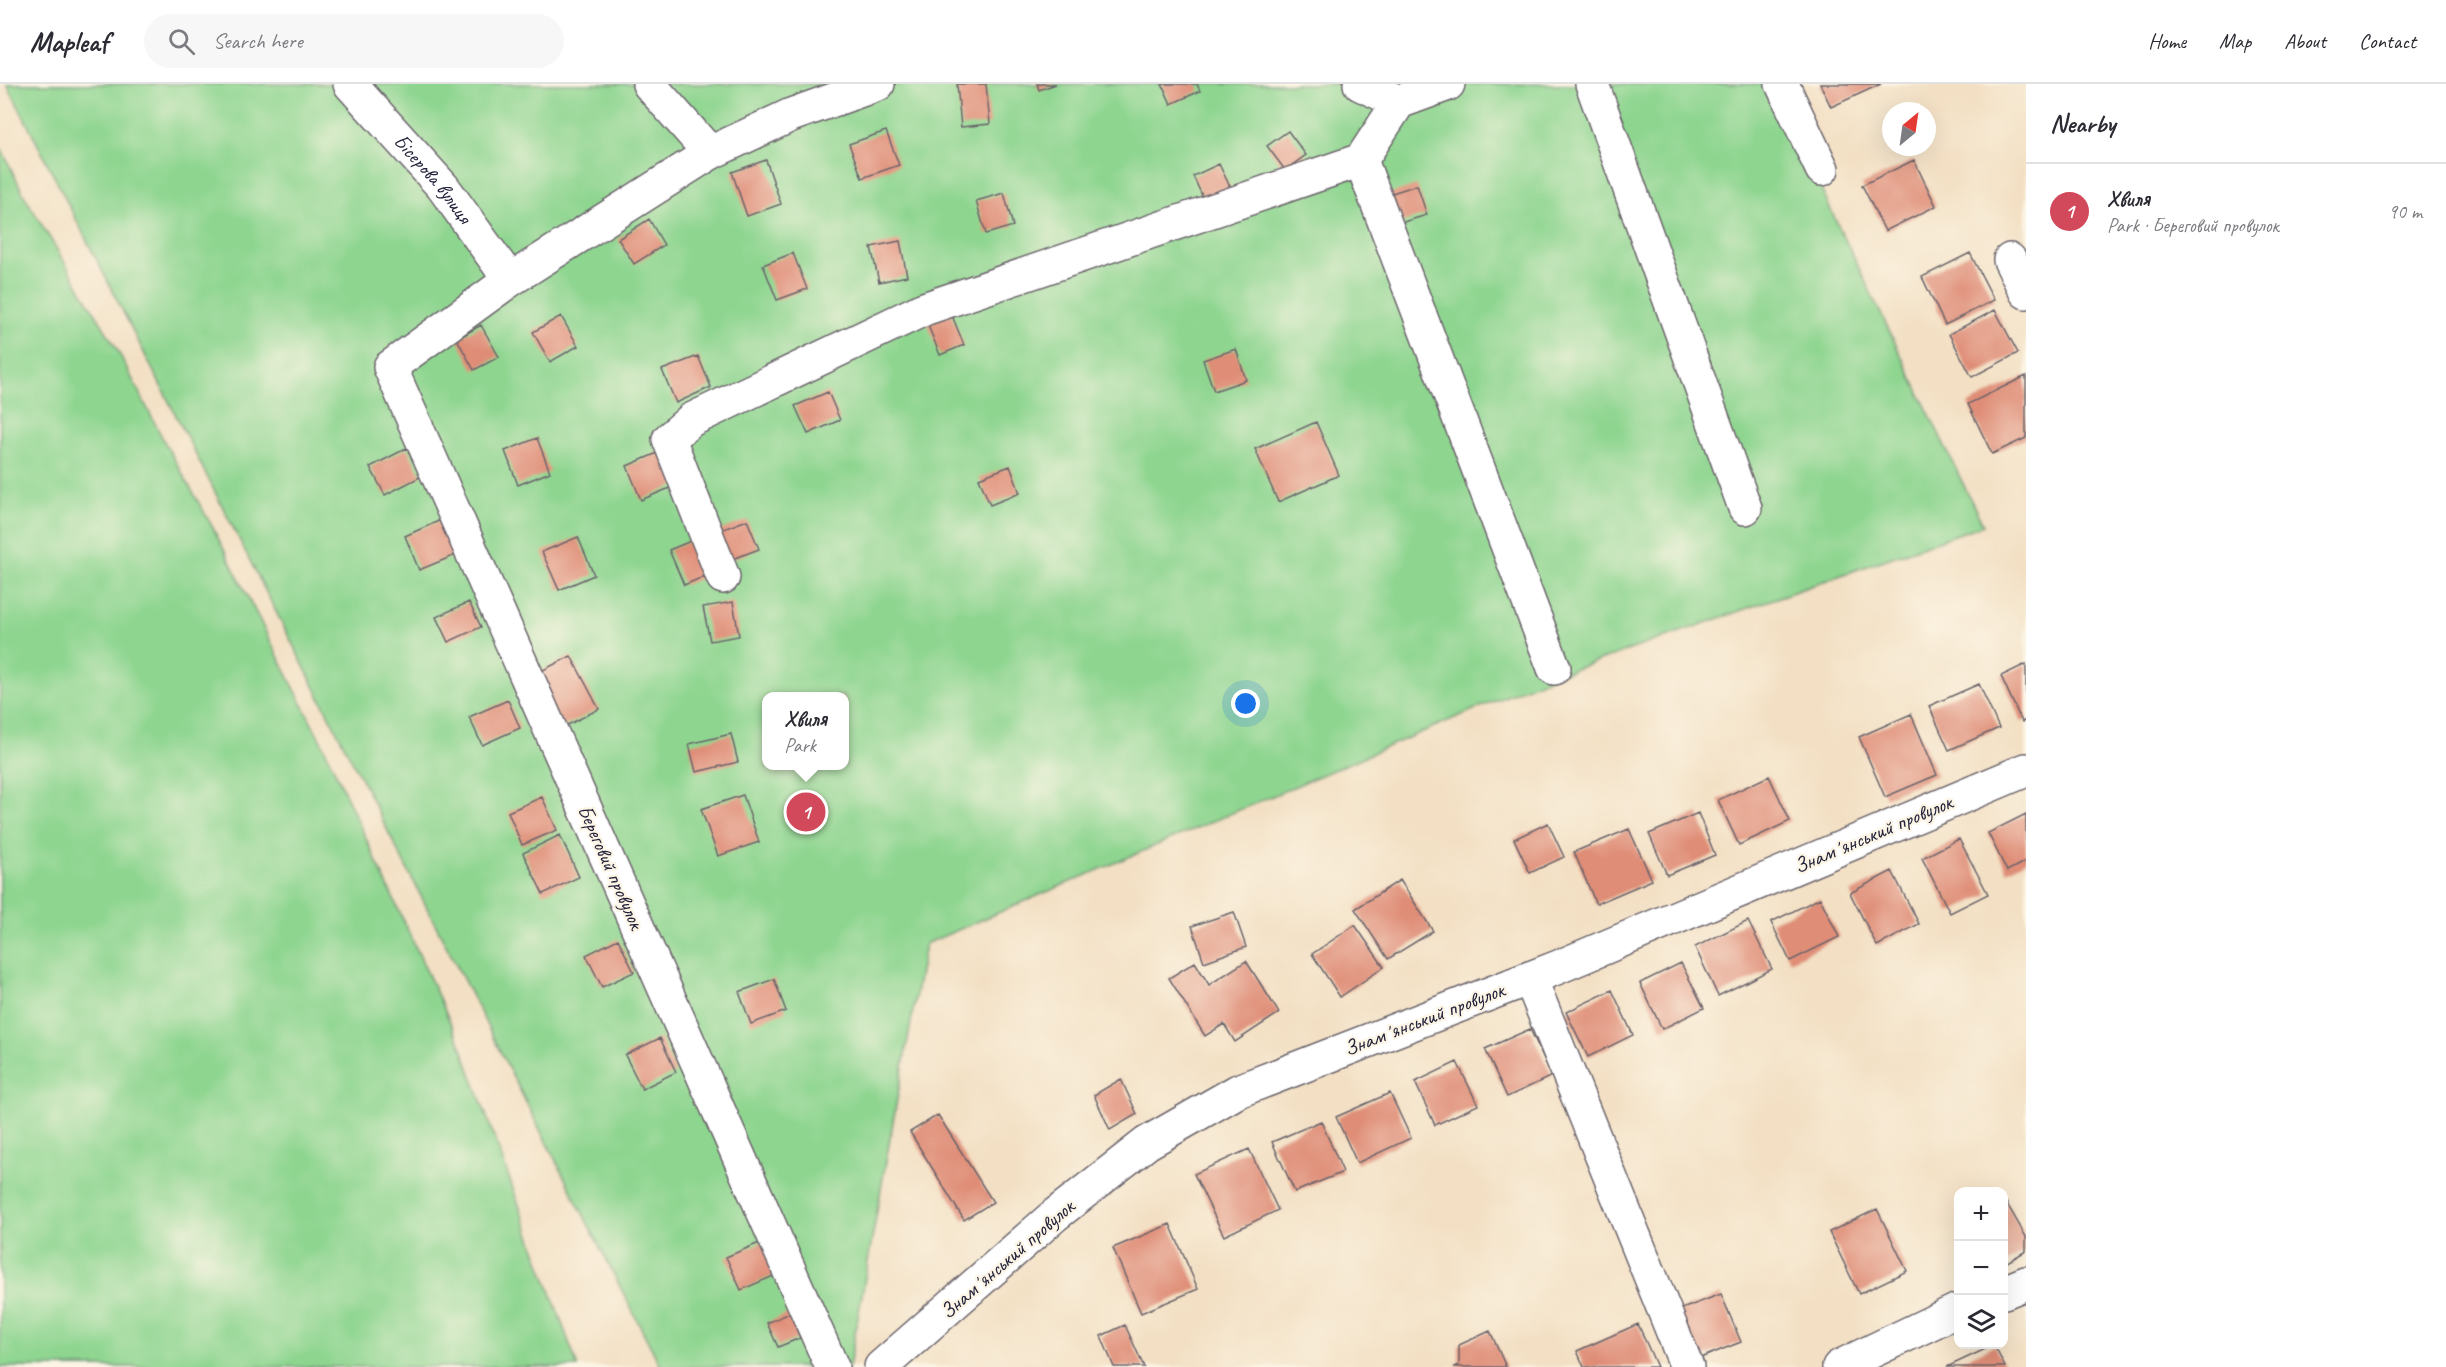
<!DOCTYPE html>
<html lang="en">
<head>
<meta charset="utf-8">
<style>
	body { margin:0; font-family:Caveat,sans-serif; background:#f7f7f7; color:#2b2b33 }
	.controls { position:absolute; right:18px; bottom:18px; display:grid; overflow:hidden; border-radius:12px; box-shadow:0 6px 24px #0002 }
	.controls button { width:54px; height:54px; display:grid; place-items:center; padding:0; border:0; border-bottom:2px solid #e1e1e2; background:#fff; color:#2b2b33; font:30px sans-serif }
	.compass { position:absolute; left:1882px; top:18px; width:54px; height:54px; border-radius:50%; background:#fff; box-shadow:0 6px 24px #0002; rotate:29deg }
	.you { position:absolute; left:1246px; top:620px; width:21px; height:21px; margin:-15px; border:4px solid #fff; border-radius:50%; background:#1a73e8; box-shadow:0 0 0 9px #1a73e833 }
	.badge { display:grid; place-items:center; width:39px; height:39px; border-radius:50%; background:#d1495b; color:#fff; font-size:20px; font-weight:700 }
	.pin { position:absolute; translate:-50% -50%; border:3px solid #fff; box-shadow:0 2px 6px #0006 }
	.popup { position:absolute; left:762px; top:608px; width:87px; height:78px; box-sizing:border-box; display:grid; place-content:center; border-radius:12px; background:#fff; filter:drop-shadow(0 2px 4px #0005); font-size:20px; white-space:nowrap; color:#7c7c81 }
	.popup b { font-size:22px; color:#2b2b33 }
	.popup::after { content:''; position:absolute; left:50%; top:100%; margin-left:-12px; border:12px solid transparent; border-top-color:#fff }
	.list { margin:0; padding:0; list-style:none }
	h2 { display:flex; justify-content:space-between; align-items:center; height:78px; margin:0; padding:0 24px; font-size:26px }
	h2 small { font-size:20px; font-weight:400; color:#7c7c81 }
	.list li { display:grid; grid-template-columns:39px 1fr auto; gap:18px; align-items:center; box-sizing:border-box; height:96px; padding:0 24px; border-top:2px solid #e1e1e2 }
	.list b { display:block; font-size:22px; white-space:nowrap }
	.list p { margin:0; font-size:20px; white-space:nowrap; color:#7c7c81 }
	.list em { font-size:20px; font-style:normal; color:#7c7c81 }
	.icon { flex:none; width:33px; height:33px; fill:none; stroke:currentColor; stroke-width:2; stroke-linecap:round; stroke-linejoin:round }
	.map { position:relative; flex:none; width:2026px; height:1283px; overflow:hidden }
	header { display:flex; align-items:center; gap:36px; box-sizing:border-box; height:84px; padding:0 30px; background:#fff; border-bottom:2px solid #e1e1e2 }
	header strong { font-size:28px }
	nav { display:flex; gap:33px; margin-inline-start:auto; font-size:21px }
	.search { width:420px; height:54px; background:#f7f7f7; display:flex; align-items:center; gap:15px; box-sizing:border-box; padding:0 21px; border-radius:33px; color:#7c7c81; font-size:22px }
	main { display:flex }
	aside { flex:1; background:#fff }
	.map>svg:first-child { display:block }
</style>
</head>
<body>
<header>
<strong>Mapleaf</strong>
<div class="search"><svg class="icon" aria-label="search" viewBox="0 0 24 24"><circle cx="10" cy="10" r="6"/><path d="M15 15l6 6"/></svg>Search here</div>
<nav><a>Home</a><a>Map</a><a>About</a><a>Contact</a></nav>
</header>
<main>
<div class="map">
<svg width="2026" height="1283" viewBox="0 0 2026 1283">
	<rect width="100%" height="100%" fill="#fcf5e5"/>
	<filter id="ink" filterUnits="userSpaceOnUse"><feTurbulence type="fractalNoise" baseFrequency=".0167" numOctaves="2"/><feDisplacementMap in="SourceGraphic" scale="12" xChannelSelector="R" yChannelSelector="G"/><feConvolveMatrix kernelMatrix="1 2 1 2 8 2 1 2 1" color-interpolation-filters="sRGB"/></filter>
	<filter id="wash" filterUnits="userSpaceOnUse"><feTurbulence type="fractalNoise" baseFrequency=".008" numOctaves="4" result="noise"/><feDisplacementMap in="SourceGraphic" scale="24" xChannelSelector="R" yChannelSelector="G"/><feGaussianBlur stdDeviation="1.35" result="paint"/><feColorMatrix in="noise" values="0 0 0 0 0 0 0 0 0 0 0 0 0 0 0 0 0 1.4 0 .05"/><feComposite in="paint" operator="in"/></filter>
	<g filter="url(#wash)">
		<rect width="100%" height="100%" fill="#f3e0c4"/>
		<!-- green -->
		<path fill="#8ed590" stroke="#587c66" stroke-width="1.5" fill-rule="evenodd" d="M 7,0 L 1770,0 L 1983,441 L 1544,596 L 925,860 L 849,1283 L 661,1283 ZM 767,612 L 845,612 L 845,682 L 767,682 Z
			M 0,62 L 25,113 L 117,265 L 165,359 L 212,442 L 323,661 L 461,962 L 578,1283 L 0,1283 Z"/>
		<g id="blocks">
			<!-- building -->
			<path fill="#df8d77" d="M 957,0 L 986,0 L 990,40 L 961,43 Z
				M 1037,0 L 1056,0 L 1039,6 Z
				M 1162,0 L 1197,0 L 1200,7 L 1171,20 Z
				M 1820,0 L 1881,0 L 1831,23 Z
				M 886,47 L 899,81 L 862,94 L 849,60 Z
				M 1288,47 L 1306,71 L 1285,86 L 1267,62 Z
				M 766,76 L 781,120 L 747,132 L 732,88 Z
				M 1914,76 L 1936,122 L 1885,147 L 1862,101 Z
				M 1219,80 L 1232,107 L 1206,120 L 1193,92 Z
				M 1417,101 L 1427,131 L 1393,141 L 1383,112 Z
				M 1004,109 L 1013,142 L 986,150 L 976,117 Z
				M 649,135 L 664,161 L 634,180 L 618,155 Z
				M 900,157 L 907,192 L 879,198 L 871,163 Z
				M 793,169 L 807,205 L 777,216 L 763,181 Z
				M 1970,169 L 1994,216 L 1945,241 L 1922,193 Z
				M 1995,226 L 2018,269 L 1972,293 L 1949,250 Z
				M 951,229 L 964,261 L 940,271 L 927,239 Z
				M 561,232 L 578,262 L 550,278 L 533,248 Z
				M 481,241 L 499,273 L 474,286 L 457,255 Z
				M 1236,265 L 1246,296 L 1214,307 L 1203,276 Z
				M 698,272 L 711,303 L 676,319 L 662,286 Z
				M 2026,292 L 2026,354 L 1992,370 L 1968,320 Z
				M 828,308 L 840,336 L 808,350 L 795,322 Z
				M 1316,338 L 1339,391 L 1278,418 L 1255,365 Z
				M 537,354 L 550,388 L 518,401 L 505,367 Z
				M 407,364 L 422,392 L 385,411 L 370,383 Z
				M 662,367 L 677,401 L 641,416 L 627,382 Z
				M 1010,382 L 1020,409 L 990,421 L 979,394 Z
				M 443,435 L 458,470 L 419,486 L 405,452 Z
				M 747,436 L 759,465 L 727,477 L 716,448 Z
				M 578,453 L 594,491 L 559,506 L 542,468 Z
				M 698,454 L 713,489 L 684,501 L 669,466 Z
				M 469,518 L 481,543 L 448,558 L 436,533 Z
				M 733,518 L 739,552 L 710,557 L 703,523 Z
				M 571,572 L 599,625 L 562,644 L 535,590 Z
				M 2026,580 L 2026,636 L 2022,638 L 2001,592 Z
				M 1979,600 L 1999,644 L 1949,666 L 1929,622 Z
				M 508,616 L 520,644 L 482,661 L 469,633 Z
				M 1911,630 L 1937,691 L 1885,713 L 1859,653 Z
				M 731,650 L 738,678 L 696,688 L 689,660 Z
				M 1769,692 L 1790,737 L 1739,761 L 1718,716 Z
				M 743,711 L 759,758 L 718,772 L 701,725 Z
				M 542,713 L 557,746 L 522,761 L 508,728 Z
				M 1698,729 L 1715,771 L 1667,791 L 1649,750 Z
				M 2026,730 L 2026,777 L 2007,787 L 1988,749 Z
				M 1548,739 L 1564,773 L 1530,789 L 1514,755 Z
				M 1629,745 L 1652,796 L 1596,820 L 1574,768 Z
				M 560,751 L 579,793 L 543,810 L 523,769 Z
				M 1959,755 L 1988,810 L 1950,829 L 1922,774 Z
				M 1892,787 L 1919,840 L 1877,862 L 1850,809 Z
				M 1400,796 L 1433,847 L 1388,875 L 1355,825 Z
				M 1820,814 L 1839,853 L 1790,877 L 1771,838 Z
				M 1234,828 L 1246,863 L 1204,878 L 1192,842 Z
				M 1748,837 L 1772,885 L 1718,912 L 1695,863 Z
				M 1355,841 L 1384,883 L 1340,913 L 1312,870 Z
				M 618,855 L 634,888 L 602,903 L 586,871 Z
				M 1246,877 L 1279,929 L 1235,958 L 1224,940 L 1205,952 L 1169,894 L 1195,878 L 1209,901 Z
				M 1681,879 L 1704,924 L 1662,945 L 1640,899 Z
				M 774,895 L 786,927 L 751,940 L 739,908 Z
				M 1612,906 L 1633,951 L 1588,973 L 1566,928 Z
				M 1530,945 L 1552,992 L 1507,1013 L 1485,965 Z
				M 660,954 L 676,988 L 642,1005 L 625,971 Z
				M 1457,978 L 1478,1021 L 1435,1041 L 1415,998 Z
				M 1121,995 L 1137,1030 L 1110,1046 L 1094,1011 Z
				M 1390,1009 L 1411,1054 L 1357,1079 L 1336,1033 Z
				M 938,1031 L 993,1118 L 964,1136 L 910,1048 Z
				M 1321,1037 L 1343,1088 L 1295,1108 L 1272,1058 Z
				M 1249,1065 L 1278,1126 L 1224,1152 L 1194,1090 Z
				M 2006,1118 L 2026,1153 L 2026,1167 L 2004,1180 L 2004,1119 Z
				M 1877,1125 L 1907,1187 L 1859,1210 L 1829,1148 Z
				M 1170,1140 L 1198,1205 L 1141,1229 L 1113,1164 Z
				M 764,1157 L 778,1190 L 741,1206 L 726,1173 Z
				M 1721,1210 L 1741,1258 L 1693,1277 L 1674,1228 Z
				M 790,1229 L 800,1254 L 778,1263 L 767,1239 Z
				M 1638,1240 L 1657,1283 L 1584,1283 L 1577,1267 Z
				M 1125,1241 L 1144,1283 L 1114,1283 L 1101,1252 Z
				M 1490,1247 L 1506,1283 L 1454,1283 L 1459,1281 L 1459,1261 Z
				M 1994,1261 L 2005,1283 L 1947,1283 Z"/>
		</g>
	</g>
	<g filter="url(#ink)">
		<use href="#blocks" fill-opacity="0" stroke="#6b646b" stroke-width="1.5"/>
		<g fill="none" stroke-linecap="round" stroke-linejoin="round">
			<defs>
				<g id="minor">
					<path id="s1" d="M 350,0 L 443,103 L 510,196"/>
					<path d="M 649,0 L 710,69"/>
					<path d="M 1360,0 L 1399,18"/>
					<path d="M 1592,0 L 1745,424"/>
					<path d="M 1782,0 L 1822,85"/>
					<path d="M 1361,76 L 1554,584"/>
					<path d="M 2010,176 L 2026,208"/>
					<path d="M 723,493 L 669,355 L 691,336 L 924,225 L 1361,76 L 1399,18 L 1448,0"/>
					<path d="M 1530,894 L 1687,1283"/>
					<path d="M 2004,1208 L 2026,1199"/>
					<path d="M 832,1283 L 390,283 L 510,196 L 710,69 L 791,31 L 878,0"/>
					<path d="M 881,1283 L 1055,1131 L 1147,1059 L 1238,1007 L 1556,884 L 2026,686"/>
					<path d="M 1839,1283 L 1958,1226"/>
				</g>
			</defs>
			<!-- minor casing -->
			<use href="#minor" stroke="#6b646b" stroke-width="36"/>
			<!-- minor -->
			<use href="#minor" stroke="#fff" stroke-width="33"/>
		</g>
	</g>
	<g text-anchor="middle" stroke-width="4.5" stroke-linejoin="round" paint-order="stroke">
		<!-- street labels -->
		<g font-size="21" fill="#22223b" stroke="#fcf5e5">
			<text dy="7" stroke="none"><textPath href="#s1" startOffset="126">Бісерова вулиця</textPath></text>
			<text transform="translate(1873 750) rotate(-23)" y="7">Знамʼянський провулок</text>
			<text transform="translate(611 783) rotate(66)" y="7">Береговий провулок</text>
			<text transform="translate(1424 935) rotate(-21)" y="7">Знамʼянський провулок</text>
			<text transform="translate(1007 1175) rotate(-41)" y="7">Знамʼянський провулок</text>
		</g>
	</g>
</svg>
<div class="controls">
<button>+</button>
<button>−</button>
<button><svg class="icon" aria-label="layers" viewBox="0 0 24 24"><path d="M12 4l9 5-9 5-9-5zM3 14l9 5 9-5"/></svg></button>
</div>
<svg class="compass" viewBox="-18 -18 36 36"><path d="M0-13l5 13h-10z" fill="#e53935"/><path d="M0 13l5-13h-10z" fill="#7c7c81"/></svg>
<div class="you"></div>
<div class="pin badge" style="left:806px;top:728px">1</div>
<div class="popup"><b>Хвиля</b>Park</div>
</div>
<aside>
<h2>Nearby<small></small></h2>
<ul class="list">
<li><span class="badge">1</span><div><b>Хвиля</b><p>Park · Береговий провулок</p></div><em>90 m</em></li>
</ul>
</aside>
</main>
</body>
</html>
